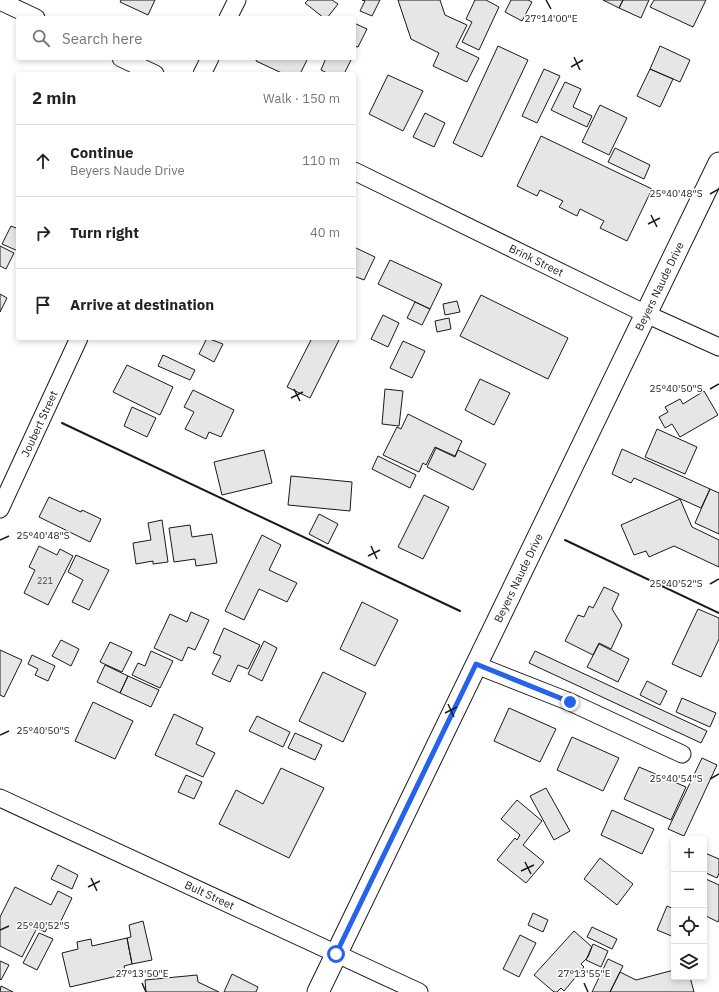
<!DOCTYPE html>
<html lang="en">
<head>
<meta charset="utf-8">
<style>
	body { margin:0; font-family:"IBM Plex Sans",sans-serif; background:#f6f6f6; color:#222 }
	.controls { position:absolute; right:12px; bottom:12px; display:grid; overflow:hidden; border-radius:4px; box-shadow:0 2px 6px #0003 }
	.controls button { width:36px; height:36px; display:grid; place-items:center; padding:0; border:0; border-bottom:1px solid #e0e0e0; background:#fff; color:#222; font:20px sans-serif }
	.stop { position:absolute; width:12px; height:12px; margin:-9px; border:3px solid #2563eb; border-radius:50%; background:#fff }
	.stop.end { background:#2563eb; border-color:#fff; box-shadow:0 1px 4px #0008 }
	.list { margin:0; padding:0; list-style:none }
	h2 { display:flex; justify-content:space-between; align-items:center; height:52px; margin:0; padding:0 16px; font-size:17px }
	h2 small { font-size:13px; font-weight:400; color:#767676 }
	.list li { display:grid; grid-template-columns:26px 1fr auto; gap:12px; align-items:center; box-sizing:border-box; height:72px; padding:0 16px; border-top:1px solid #e0e0e0 }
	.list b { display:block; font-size:15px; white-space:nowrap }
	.list p { margin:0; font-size:13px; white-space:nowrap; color:#767676 }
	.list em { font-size:13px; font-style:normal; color:#767676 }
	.icon { flex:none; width:22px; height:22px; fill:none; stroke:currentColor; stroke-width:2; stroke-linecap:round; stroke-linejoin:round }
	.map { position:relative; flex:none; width:719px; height:992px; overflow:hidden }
	.search { position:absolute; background:#fff; box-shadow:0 2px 6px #0003; left:16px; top:16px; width:340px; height:44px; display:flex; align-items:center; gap:10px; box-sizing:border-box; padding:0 14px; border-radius:4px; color:#767676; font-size:15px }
	.panel { position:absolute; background:#fff; box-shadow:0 2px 6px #0003; left:16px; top:72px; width:340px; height:268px; border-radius:4px }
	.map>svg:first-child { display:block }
</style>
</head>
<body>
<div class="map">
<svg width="719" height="992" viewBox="0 0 719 992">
	<rect width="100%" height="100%" fill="#fff"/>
	<!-- building -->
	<path fill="#e6e6e6" stroke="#1a1a1a" d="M 121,0 L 155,0 L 148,15 L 120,2 Z
		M 308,0 L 332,0 L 338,4 L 327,18 L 324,18 L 305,3 Z
		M 362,0 L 380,0 L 372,16 L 360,11 L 365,1 Z
		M 398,0 L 440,0 L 445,15 L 467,25 L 456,47 L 479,58 L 467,82 L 433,66 L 439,53 L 411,39 Z
		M 475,0 L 486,0 L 499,7 L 479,50 L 462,42 L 472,22 L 466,19 Z
		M 511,0 L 528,0 L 532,2 L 522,21 L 505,12 Z
		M 603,0 L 623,0 L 619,8 Z
		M 623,0 L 649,0 L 641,18 L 619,8 Z
		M 654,0 L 706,0 L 693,27 L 650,7 Z
		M 354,23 L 367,29 L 358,47 L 354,46 Z
		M 498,46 L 528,60 L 482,157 L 453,143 Z
		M 660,46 L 690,60 L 680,82 L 650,69 Z
		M 257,58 L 308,58 L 300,74 L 284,74 L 256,61 Z
		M 326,58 L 352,58 L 344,74 L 329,74 L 321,70 Z
		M 544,69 L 560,76 L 537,123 L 522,116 Z
		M 650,69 L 673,79 L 660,107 L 637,96 Z
		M 388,75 L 423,91 L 403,131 L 369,114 Z
		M 565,82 L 581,89 L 573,107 L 592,116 L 587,127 L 551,110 Z
		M 600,105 L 627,118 L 609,155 L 582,142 Z
		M 425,113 L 445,123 L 434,147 L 413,137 Z
		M 541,136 L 652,189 L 627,241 L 600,228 L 604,221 L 580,209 L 577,216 L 559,207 L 563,201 L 540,190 L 537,196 L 517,186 Z
		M 615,148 L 650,165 L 644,179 L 608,162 Z
		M 18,223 L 18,251 L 2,244 L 11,226 L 16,228 Z
		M 0,246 L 14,253 L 6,269 L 0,266 Z
		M 354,247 L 375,257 L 364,280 L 354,276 Z
		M 390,260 L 442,284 L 430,309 L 378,284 Z
		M 0,294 L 7,298 L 0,312 Z
		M 481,295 L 568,338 L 548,379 L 460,336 Z
		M 457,301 L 460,312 L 445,315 L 443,304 Z
		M 415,302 L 430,309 L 422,325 L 407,318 Z
		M 383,315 L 399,323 L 388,347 L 371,339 Z
		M 449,318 L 451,329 L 437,332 L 435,321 Z
		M 207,338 L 223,344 L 214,362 L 199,354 Z
		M 312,338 L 335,338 L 339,340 L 310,398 L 287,387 Z
		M 403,341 L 425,351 L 412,378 L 390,368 Z
		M 163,355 L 195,370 L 190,380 L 158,366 Z
		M 127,365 L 173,387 L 160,415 L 113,392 Z
		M 480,379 L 510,393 L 494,425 L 465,410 Z
		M 385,389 L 403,391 L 399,426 L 382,424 Z
		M 193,390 L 234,410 L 221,437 L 209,432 L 206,439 L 185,429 L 194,412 L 184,407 Z
		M 704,391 L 718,415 L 680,437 L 672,424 L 665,428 L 659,417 L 668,412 L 665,407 L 680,399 L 683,404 Z
		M 132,407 L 156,418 L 147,437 L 124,426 Z
		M 408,414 L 462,441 L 455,456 L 435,447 L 426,465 L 423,463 L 419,472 L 383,455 L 397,427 L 401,429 Z
		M 657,429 L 697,447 L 685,474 L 645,457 Z
		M 436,448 L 455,457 L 458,450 L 486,464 L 473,490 L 427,467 Z
		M 622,449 L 710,489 L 701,508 L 634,478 L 631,483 L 612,474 Z
		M 264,450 L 272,483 L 222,495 L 214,462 Z
		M 378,456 L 416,475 L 410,488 L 372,469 Z
		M 291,476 L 352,482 L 350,511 L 288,505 Z
		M 710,489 L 719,493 L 719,534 L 695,523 Z
		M 424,495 L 449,507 L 423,559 L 398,547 Z
		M 49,497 L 81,512 L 82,510 L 101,519 L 90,542 L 39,517 Z
		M 680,499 L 692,527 L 719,540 L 719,567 L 674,546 L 649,557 L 646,551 L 634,555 L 621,525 Z
		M 319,514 L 338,524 L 328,544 L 309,534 Z
		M 162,520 L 168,562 L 153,564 L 153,561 L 136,564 L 133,543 L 151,540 L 148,523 Z
		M 190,525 L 192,537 L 212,534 L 217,563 L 196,566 L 195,559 L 174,562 L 169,528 Z
		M 262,535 L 281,545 L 269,570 L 297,583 L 287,602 L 259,589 L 244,620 L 225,611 Z
		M 39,546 L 57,555 L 60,549 L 73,556 L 48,605 L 24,593 L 35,570 L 29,567 Z
		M 76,555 L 109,570 L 89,610 L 72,602 L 83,580 L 68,572 Z
		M 604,587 L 619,594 L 612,609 L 622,625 L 611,649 L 599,643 L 593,655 L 565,641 L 578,615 L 584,617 L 589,606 L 593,608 Z
		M 362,602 L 398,620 L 375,666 L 340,649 Z
		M 698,609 L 719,618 L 719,639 L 701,677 L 672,664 Z
		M 191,612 L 209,620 L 195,650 L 188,647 L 182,661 L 154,648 L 170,614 L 187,622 Z
		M 224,628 L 260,645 L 248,669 L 238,665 L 230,682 L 212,674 L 221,656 L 213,653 Z
		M 61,640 L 79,649 L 71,666 L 52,656 Z
		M 264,641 L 277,648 L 262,681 L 248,674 Z
		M 110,642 L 132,652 L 122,672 L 100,662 Z
		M 599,644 L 629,659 L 618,682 L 587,667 Z
		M 0,650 L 22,660 L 4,697 L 0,695 Z
		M 151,651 L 173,661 L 160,688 L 132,675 L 138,663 L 145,666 Z
		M 535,651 L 707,731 L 701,743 L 529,663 Z
		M 32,655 L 55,666 L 48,681 L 35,675 L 38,669 L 28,664 Z
		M 105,665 L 128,676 L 120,693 L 97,682 Z
		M 323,672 L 366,693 L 343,742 L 299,721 Z
		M 128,676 L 159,690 L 151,707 L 120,693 Z
		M 647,681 L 667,691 L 660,705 L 640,695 Z
		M 682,698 L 716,713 L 710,727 L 676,712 Z
		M 93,702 L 133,721 L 115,759 L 75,741 Z
		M 509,708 L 556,729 L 540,762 L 494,741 Z
		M 174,714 L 203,728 L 196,744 L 215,753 L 203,777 L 155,755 Z
		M 257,716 L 290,732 L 283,747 L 249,731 Z
		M 295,733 L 322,745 L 315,760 L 288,748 Z
		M 572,737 L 619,758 L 603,791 L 557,770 Z
		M 702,758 L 717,765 L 684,836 L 668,829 Z
		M 639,767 L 686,787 L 671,820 L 624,799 Z
		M 281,768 L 324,788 L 289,858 L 219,824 L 236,790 L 263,804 Z
		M 186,775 L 202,782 L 194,799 L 178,792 Z
		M 546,788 L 570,831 L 554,840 L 530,796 Z
		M 517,800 L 542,821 L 523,845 L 544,862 L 526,883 L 497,860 L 515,838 L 517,840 L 520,835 L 501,819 Z
		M 612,810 L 654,829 L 642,854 L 601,835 Z
		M 705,853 L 719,859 L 719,873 L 717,878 L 704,872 Z
		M 600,858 L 633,884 L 617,905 L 584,879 Z
		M 58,865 L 78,875 L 72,889 L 51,879 Z
		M 706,879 L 719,885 L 719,919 L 718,922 L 704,915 L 704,882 Z
		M 15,887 L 51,905 L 58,891 L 72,898 L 57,929 L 49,925 L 45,932 L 37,928 L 22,957 L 0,946 L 0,917 Z
		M 667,906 L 674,909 L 674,937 L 657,930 Z
		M 533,913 L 548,920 L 543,932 L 528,925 Z
		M 143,921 L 152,960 L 132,964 L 127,938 L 131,937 L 129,925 Z
		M 592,927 L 617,939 L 612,949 L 587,937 Z
		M 574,931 L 592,947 L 588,957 L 581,964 L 584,967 L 564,991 L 561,988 L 557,992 L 554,992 L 534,975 Z
		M 39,933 L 53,939 L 37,970 L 23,963 Z
		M 520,935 L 536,943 L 519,977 L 503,969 Z
		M 127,938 L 132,964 L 124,966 L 126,974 L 70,987 L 62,953 L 78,949 L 77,942 L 91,939 L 92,946 Z
		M 593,944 L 608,951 L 601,967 L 586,960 Z
		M 608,959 L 623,966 L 610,992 L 592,992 Z
		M 0,961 L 9,965 L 1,980 L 0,979 Z
		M 674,970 L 674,977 L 690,977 L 694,992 L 610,992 L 620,972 L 636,980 Z
		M 232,974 L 258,987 L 256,992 L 224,992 Z
		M 197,975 L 198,982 L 219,992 L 146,992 L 145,980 Z
		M 1,986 L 13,992 L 0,992 Z"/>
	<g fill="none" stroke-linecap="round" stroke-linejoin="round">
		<defs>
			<g id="minor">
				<path d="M 0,1 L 36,18"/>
				<path d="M 228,18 L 237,0"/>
				<path d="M 121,58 L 155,74"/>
				<path d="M 202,74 L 210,58"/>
				<path id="s1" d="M 354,171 L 646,314 L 719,347"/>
				<path id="s2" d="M 0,509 L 79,338"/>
				<path d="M 476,665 L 570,702 L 682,754"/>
				<path id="s3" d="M 0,798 L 419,992"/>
			</g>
			<g id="tertiary">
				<path id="s4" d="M 318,992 L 719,163"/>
			</g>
		</defs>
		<!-- minor casing -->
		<use href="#minor" stroke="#1a1a1a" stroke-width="19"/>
		<!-- tertiary casing -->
		<use href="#tertiary" stroke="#1a1a1a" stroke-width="23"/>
		<!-- minor -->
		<use href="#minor" stroke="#fff" stroke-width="17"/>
		<!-- tertiary -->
		<use href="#tertiary" stroke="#fff" stroke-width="21"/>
		<!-- wall -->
		<path stroke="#1a1a1a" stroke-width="2" d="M 62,423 L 460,611
			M 565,540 L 719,613"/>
	</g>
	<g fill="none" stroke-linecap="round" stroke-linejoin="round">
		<!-- route -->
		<path stroke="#2563eb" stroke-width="5" d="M 336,954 L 476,664 L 570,702"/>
	</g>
	<!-- ticks -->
	<path fill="none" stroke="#1a1a1a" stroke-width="1.5" d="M 546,0 L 551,9M 574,57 L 580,70M 571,67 L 583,60M 710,194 L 719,189M 651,215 L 657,227M 648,224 L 660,218M 294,389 L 300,401M 710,389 L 719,384M 291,398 L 303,392M 0,540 L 9,536M 371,546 L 377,559M 368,556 L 380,550M 710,584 L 719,579M 448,704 L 454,717M 445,713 L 457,707M 0,735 L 9,731M 710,779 L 719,774M 525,862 L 531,874M 521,871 L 534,865M 91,878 L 97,891M 88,887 L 100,881M 0,930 L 9,926M 142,983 L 146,992M 584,983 L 588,992"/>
	<g text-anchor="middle" stroke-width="3" stroke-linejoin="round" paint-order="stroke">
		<!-- number labels -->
		<g font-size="9" fill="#4d4d4d">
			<text x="45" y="584">221</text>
		</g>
		<!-- street labels -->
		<g font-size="11" fill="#1a1a1a" stroke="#fff">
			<text dy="4" stroke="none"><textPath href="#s1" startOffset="203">Brink Street</textPath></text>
			<text dy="4" stroke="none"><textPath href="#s4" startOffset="784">Beyers Naude Drive</textPath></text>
			<text dy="4" stroke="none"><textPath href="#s2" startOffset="94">Joubert Street</textPath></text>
			<text dy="4" stroke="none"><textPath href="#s4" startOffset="460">Beyers Naude Drive</textPath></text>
			<text dy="4" stroke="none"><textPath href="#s3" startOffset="231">Bult Street</textPath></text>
		</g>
	</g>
	<g font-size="10" text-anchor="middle" fill="#1a1a1a" stroke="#fff" stroke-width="3" stroke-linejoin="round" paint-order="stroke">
		<text x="551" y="22">27°14'00"E</text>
		<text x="676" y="197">25°40'48"S</text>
		<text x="676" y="392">25°40'50"S</text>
		<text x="43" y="539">25°40'48"S</text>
		<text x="676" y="587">25°40'52"S</text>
		<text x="43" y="734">25°40'50"S</text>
		<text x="676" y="782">25°40'54"S</text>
		<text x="43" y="929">25°40'52"S</text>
		<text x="142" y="977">27°13'50"E</text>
		<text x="584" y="977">27°13'55"E</text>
	</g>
</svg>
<div class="controls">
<button>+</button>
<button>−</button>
<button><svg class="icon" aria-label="locate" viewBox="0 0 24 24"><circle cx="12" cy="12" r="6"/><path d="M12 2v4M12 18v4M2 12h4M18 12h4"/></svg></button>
<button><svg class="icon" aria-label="layers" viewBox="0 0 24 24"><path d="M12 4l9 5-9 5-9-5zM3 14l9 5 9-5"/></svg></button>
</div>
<div class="stop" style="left:336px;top:954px"></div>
<div class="stop end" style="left:570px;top:702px"></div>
<div class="search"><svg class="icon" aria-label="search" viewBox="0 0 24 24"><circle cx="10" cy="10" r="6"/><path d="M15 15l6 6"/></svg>Search here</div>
<section class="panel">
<h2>2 min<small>Walk · 150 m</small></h2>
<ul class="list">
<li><svg class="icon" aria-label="ahead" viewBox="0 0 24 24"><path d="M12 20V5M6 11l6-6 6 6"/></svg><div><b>Continue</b><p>Beyers Naude Drive</p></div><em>110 m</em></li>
<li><svg class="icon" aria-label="right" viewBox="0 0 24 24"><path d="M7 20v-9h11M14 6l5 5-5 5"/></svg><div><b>Turn right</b></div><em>40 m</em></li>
<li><svg class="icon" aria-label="arrive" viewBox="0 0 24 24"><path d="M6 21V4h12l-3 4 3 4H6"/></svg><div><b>Arrive at destination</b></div></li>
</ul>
</section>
</div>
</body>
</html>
